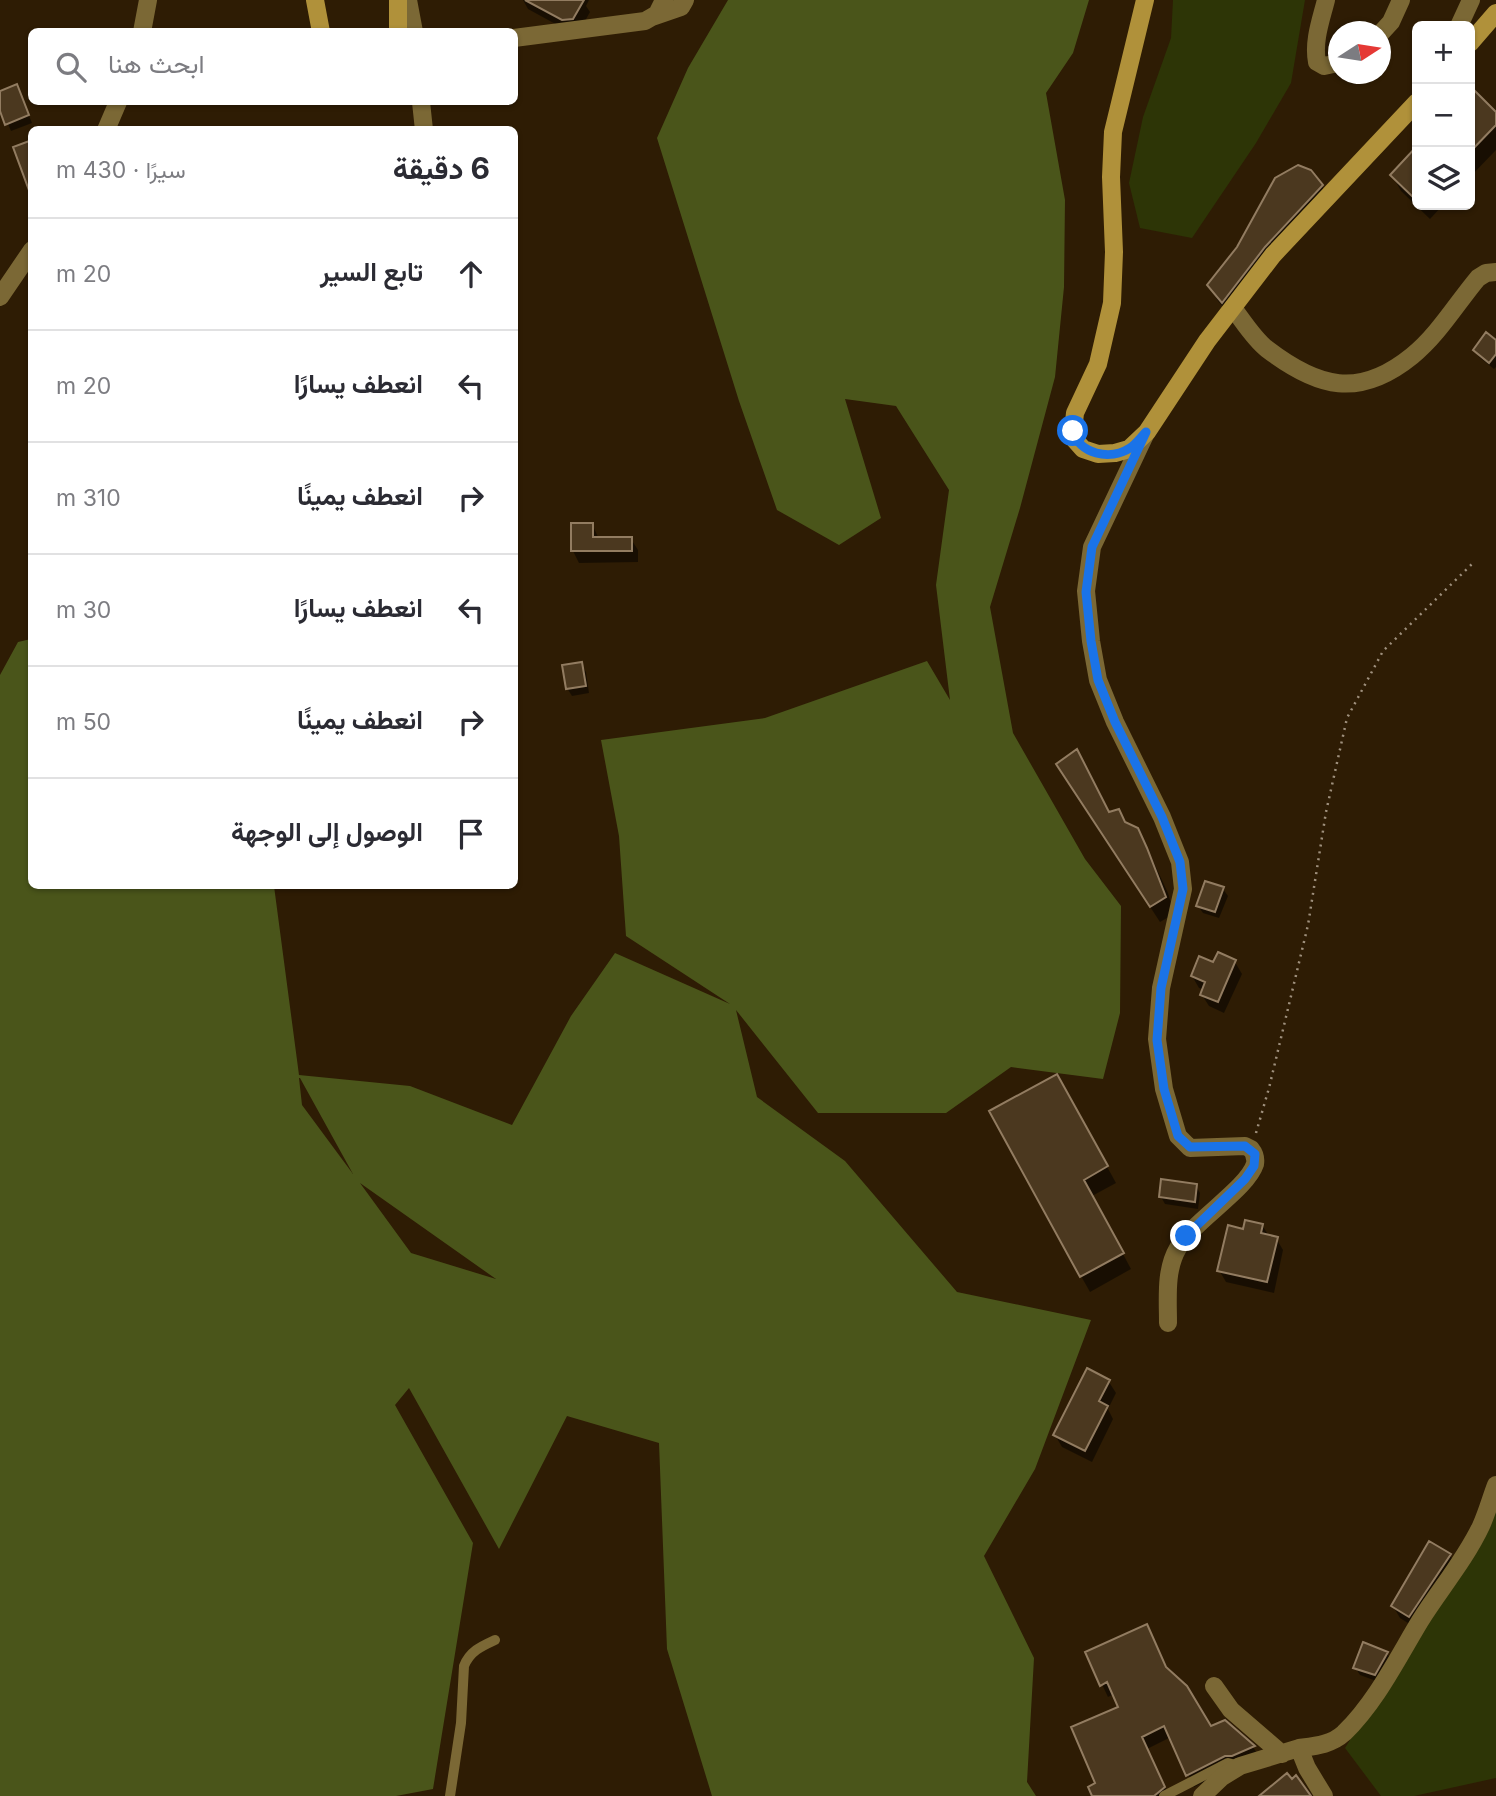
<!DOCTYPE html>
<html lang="ar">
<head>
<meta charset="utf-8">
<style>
	body { margin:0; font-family:Inter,Vazirmatn,sans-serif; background:#f7f7f7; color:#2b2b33; direction:rtl }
	.controls { position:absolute; right:21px; top:21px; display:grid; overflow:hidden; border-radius:10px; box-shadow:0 2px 5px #0004 }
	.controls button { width:63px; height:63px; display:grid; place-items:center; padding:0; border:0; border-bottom:2px solid #e1e1e2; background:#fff; color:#2b2b33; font:35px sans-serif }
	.compass { position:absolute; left:1328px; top:21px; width:63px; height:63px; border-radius:50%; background:#fff; box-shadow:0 2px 5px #0004; rotate:78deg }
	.stop { position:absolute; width:21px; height:21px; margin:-16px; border:5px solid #1a73e8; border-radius:50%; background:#fff }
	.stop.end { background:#1a73e8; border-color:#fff; box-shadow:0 2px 7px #0008 }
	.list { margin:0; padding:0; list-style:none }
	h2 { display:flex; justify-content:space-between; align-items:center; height:91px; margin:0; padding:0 28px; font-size:30px }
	h2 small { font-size:23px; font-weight:400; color:#7c7c81 }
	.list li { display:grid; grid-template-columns:46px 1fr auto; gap:21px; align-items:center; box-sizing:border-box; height:112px; padding:0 28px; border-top:2px solid #e1e1e2 }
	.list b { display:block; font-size:26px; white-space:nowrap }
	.list em { font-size:23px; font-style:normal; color:#7c7c81 }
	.icon { flex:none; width:38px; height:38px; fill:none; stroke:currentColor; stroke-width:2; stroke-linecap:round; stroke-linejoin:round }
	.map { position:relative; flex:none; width:1496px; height:1796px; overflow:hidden; direction:ltr }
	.search { position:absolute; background:#fff; box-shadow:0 2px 5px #0004; left:28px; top:28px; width:490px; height:77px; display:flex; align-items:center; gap:18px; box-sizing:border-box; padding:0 24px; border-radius:10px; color:#7c7c81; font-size:26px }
	.panel { position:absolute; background:#fff; box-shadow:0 2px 5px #0004; left:28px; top:126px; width:490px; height:763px; border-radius:10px; direction:rtl }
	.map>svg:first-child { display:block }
</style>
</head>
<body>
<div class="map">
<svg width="1496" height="1796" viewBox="0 0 1496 1796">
	<rect width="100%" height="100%" fill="#2e1c04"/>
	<!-- green -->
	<path fill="#2d3506" d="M 1173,0 L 1305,0 L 1291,83 L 1256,143 L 1192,238 L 1140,228 L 1129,183 L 1143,117 L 1171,38 Z
		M 1496,1507 L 1496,1778 L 1414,1796 L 1381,1796 L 1345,1748 Z"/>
	<!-- forest -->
	<path fill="#4a551a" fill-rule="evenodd" d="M 728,0 L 1089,0 L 1073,53 L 1046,93 L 1065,200 L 1064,287 L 1055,377 L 1020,508 L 990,607 L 1013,733 L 1085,859 L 1121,906 L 1120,1013 L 1103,1079 L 1011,1067 L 946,1113 L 818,1113 L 736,1010 L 757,1097 L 845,1161 L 957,1292 L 1091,1320 L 1035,1469 L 984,1556 L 1034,1658 L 1027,1782 L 1036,1796 L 712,1796 L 667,1649 L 659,1443 L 567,1416 L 499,1549 L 409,1388 L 395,1405 L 473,1543 L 433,1789 L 396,1796 L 0,1796 L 0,675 L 18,642 L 31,639 L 32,886 L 274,886 L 299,1075 L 410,1086 L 512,1125 L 571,1016 L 615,953 L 730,1004 L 626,936 L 619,836 L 601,740 L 765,718 L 927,661 L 950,700 L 936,585 L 949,490 L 896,406 L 845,399 L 881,518 L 839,545 L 777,510 L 739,401 L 657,138 L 688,68 ZM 299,1078 L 300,1078 L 353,1174 L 302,1105 ZM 360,1183 L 496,1279 L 411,1253 Z"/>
	<!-- shadow -->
	<path fill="#0007" d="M 523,0 L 589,0 L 586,6 L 590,12 L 580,30 L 570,32 L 528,9 Z
		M 1473,92 L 1496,114 L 1496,150 L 1470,177 L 1470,94 Z
		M 0,93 L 20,94 L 32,123 L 11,131 L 0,106 Z
		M 1417,149 L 1417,205 L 1443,205 L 1430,219 L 1401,191 L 1392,175 Z
		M 1322,186 L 1331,202 L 1273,264 L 1232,317 L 1218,301 L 1209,285 Z
		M 1496,342 L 1496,367 L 1494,369 L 1479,357 L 1475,350 Z
		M 592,524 L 599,539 L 631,539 L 638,550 L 638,562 L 579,563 L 573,551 Z
		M 581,664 L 586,672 L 589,693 L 572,696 L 567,688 Z
		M 1068,781 L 1109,813 L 1125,824 L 1146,846 L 1168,893 L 1174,914 L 1160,922 Z
		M 1223,889 L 1228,896 L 1219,918 L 1203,913 L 1198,906 Z
		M 1235,962 L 1242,974 L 1224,1013 L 1209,1006 L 1202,995 L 1204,990 L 1199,988 L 1192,976 L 1214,965 Z
		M 1066,1092 L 1116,1183 L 1092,1196 L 1131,1269 L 1090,1292 L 1081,1276 Z
		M 1196,1186 L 1200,1193 L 1198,1209 L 1165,1204 L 1161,1197 Z
		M 1262,1225 L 1269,1236 L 1276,1238 L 1283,1250 L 1274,1293 L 1226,1282 L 1219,1270 L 1244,1231 Z
		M 1109,1382 L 1116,1393 L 1108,1409 L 1113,1419 L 1092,1462 L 1062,1447 L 1055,1435 Z
		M 1450,1555 L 1457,1567 L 1416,1628 L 1400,1618 L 1393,1606 Z
		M 1087,1653 L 1167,1671 L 1211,1729 L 1253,1747 L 1260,1758 L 1232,1768 L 1194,1787 L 1171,1737 L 1147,1749 L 1169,1796 L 1094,1796 L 1120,1708 L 1114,1694 L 1108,1697 Z
		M 1387,1653 L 1391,1660 L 1379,1682 L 1360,1675 L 1355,1667 Z"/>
	<!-- building -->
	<path fill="#4b381f" stroke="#927c61" stroke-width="2" d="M 525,0 L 584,0 L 573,19 L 562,20 Z
		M 17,84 L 29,115 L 5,125 L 0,111 L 0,91 Z
		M 1470,86 L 1496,112 L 1496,125 L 1470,152 Z
		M 32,140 L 32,193 L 30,193 L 13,147 Z
		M 1417,146 L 1417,201 L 1390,175 Z
		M 1298,165 L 1311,170 L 1323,185 L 1265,247 L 1222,303 L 1207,285 L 1237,247 L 1275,178 Z
		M 1486,332 L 1496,340 L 1496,354 L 1489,363 L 1473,350 Z
		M 571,523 L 593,523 L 593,537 L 632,537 L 632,551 L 571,551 Z
		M 582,662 L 586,686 L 566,689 L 562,665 Z
		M 1077,749 L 1109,812 L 1119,809 L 1125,822 L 1138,828 L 1147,848 L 1166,897 L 1150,907 L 1056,764 Z
		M 1205,881 L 1224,887 L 1215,912 L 1196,906 Z
		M 1218,952 L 1236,960 L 1218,1002 L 1200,995 L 1205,982 L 1191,976 L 1199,956 L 1213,962 Z
		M 1057,1074 L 1108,1166 L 1084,1180 L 1124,1253 L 1080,1277 L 989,1111 Z
		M 1161,1179 L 1197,1184 L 1195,1202 L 1159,1197 Z
		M 1245,1220 L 1263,1224 L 1261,1233 L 1278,1237 L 1267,1282 L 1217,1271 L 1228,1225 L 1243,1229 Z
		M 1087,1368 L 1110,1380 L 1099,1401 L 1108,1406 L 1085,1451 L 1053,1435 Z
		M 1429,1541 L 1451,1554 L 1409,1617 L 1391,1606 Z
		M 1147,1624 L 1166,1667 L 1187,1686 L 1211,1726 L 1225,1720 L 1255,1746 L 1232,1756 L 1225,1756 L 1186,1776 L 1164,1726 L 1142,1737 L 1165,1787 L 1154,1796 L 1092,1796 L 1088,1787 L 1095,1783 L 1071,1727 L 1118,1707 L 1107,1682 L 1100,1686 L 1085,1652 Z
		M 1363,1642 L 1388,1652 L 1375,1675 L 1353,1668 Z
		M 1287,1773 L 1292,1779 L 1296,1775 L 1311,1796 L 1259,1796 Z"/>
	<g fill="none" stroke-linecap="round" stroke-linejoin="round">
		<!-- path -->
		<path stroke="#9f907d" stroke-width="2.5" stroke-dasharray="2 5" stroke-linecap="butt" d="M 1256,1133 L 1269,1088 L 1308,925 L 1326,812 L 1347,718 L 1383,651 L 1472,564"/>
		<!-- lane -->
		<path stroke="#7b6835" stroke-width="10" d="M 450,1796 L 461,1723 L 464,1666 C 470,1651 482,1646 495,1640
			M 1164,1796 L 1228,1763 L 1240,1766"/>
		<!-- street -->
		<path stroke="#7b6835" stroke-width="18" d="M 408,0 L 414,32
			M 1326,0 C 1321,20 1313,41 1317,62 L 1324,66 L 1338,63
			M 652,17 L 681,7 L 685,0
			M 1459,26 L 1471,0
			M 142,32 L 148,0
			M 1380,34 L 1391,22 L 1401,0
			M 514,38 L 645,21 L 657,14 L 664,0
			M 421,102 L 424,130
			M 106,130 L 118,102
			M 0,297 L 32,250
			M 1233,308 C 1243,321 1254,339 1267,349 C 1318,388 1359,399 1412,356 C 1438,335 1457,303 1478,278 L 1486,273 L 1496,272
			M 1145,435 L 1092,547 L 1086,591 L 1091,641 L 1098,680 L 1115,722 L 1162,817 L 1180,862 L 1183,889 L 1161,988 L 1157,1039 L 1164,1089 L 1178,1136 L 1190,1148 L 1245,1146 L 1251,1149 C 1255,1154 1256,1158 1255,1164 C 1247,1189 1193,1221 1178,1248 C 1165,1270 1168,1298 1168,1323
			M 1214,1686 L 1231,1710 L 1282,1754
			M 1202,1796 L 1222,1777 L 1240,1766 L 1299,1748
			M 1324,1796 L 1307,1768 L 1299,1748 C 1315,1746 1331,1745 1344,1733 C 1376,1702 1397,1659 1420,1621 C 1440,1589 1465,1560 1481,1526 C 1487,1513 1491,1498 1496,1485"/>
		<!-- secondary -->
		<path stroke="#b0913a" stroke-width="18" d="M 315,0 L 321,32
			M 398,0 L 398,32
			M 1145,0 L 1113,132 L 1111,177 L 1114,252 L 1112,303 L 1098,364 L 1075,413 L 1073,431 L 1075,440 L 1083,449 L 1098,454 L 1115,453 L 1129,449 L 1147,432 L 1207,341 L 1273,255 L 1417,102
			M 1470,43 L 1496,13"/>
	</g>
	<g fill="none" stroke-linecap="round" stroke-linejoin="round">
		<!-- route -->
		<path stroke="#1a73e8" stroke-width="9" d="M 1073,431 C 1079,454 1110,461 1130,448 C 1136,444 1141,437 1146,432 L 1092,547 L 1086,592 L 1091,641 L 1098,680 L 1115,722 L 1162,817 L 1180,862 L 1183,889 L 1161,988 L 1157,1040 L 1164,1089 L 1178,1136 L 1190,1147 L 1245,1146 L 1255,1154 L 1254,1166 L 1245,1179 L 1186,1236"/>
	</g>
</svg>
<div class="controls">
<button>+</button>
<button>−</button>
<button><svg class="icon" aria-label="layers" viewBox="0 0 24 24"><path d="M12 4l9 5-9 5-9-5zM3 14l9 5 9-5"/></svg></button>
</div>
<svg class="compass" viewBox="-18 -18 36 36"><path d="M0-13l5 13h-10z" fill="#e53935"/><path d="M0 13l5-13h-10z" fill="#7c7c81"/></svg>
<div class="stop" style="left:1073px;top:431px"></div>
<div class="stop end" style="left:1186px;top:1236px"></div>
<div class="search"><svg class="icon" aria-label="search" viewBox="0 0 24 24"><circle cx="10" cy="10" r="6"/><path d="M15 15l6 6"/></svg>ابحث هنا</div>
<section class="panel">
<h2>6 دقيقة<small>سيرًا · 430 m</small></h2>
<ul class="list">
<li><svg class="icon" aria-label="ahead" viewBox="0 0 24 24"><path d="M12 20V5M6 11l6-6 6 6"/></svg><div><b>تابع السير</b></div><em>20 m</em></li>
<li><svg class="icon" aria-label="left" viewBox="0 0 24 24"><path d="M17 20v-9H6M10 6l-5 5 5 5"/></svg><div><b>انعطف يسارًا</b></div><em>20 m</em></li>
<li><svg class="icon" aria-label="right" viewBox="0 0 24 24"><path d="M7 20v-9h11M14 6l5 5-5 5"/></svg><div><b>انعطف يمينًا</b></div><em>310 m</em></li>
<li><svg class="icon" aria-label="left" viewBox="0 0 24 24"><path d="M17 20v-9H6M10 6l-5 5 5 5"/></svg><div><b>انعطف يسارًا</b></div><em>30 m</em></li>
<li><svg class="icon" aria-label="right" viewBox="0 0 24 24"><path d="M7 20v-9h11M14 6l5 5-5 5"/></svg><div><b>انعطف يمينًا</b></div><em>50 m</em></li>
<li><svg class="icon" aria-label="arrive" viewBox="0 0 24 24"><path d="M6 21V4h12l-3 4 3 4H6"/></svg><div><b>الوصول إلى الوجهة</b></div></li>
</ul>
</section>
</div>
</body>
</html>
